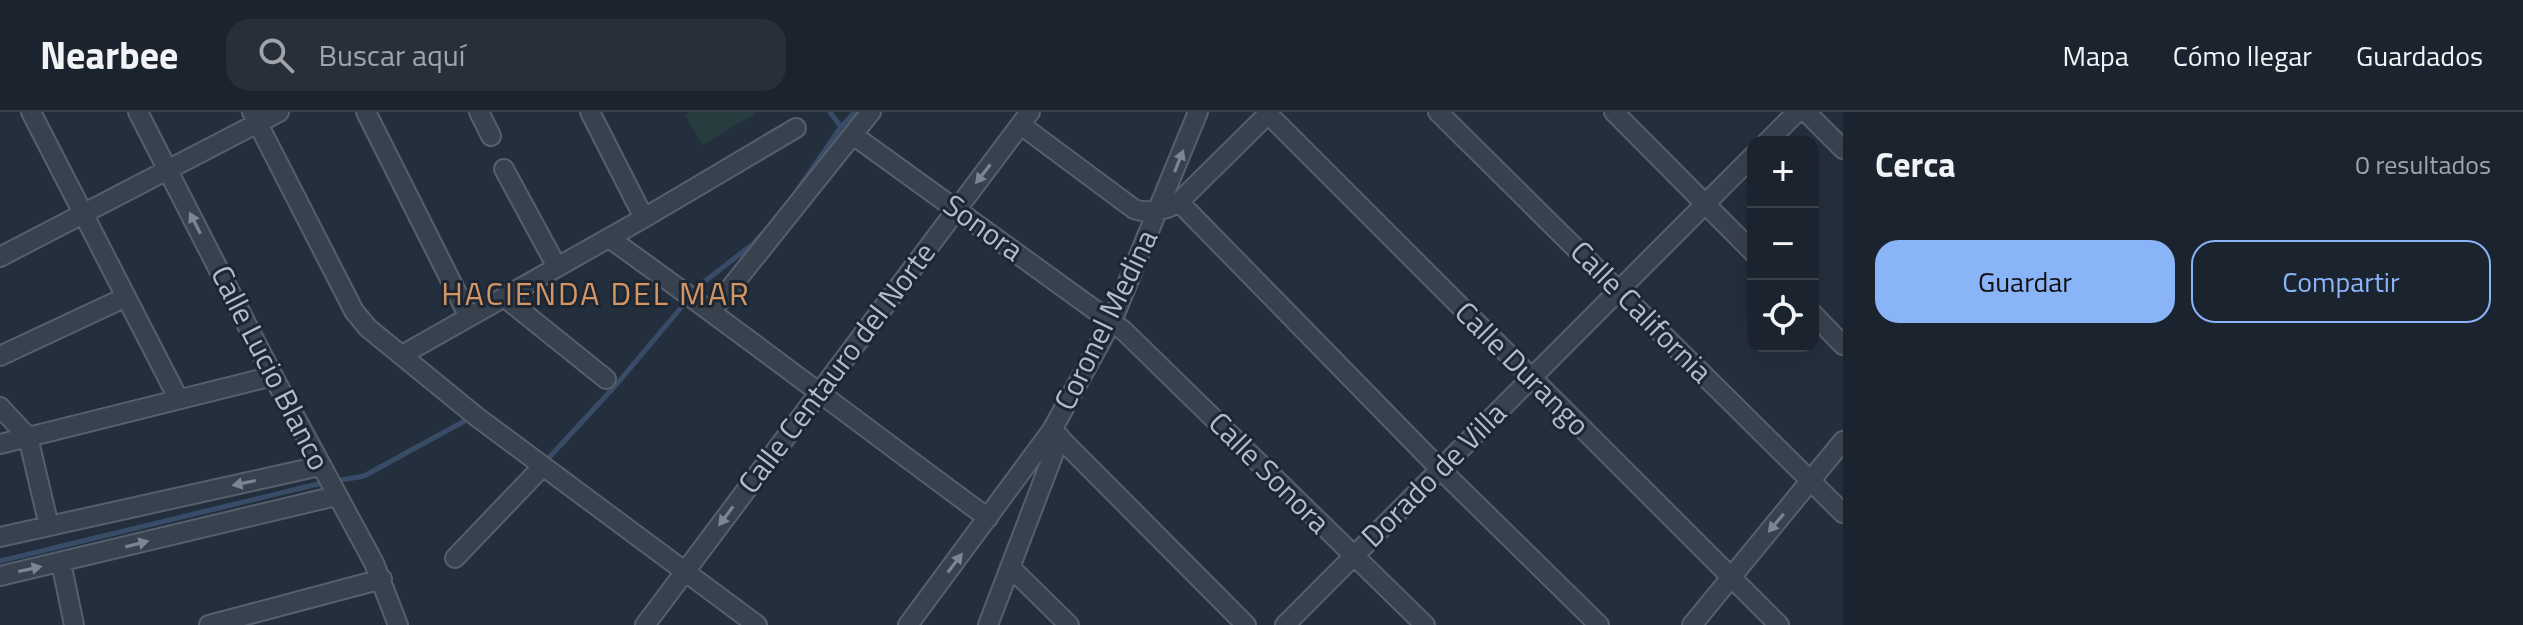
<!DOCTYPE html>
<html lang="es">
<head>
<meta charset="utf-8">
<style>
	body { margin:0; font-family:"Titillium Web",sans-serif; background:#282f3a; color:#f1f3f6 }
	.controls { position:absolute; right:24px; top:24px; display:grid; overflow:hidden; border-radius:16px; box-shadow:0 8px 32px #0002 }
	.controls button { width:72px; height:72px; display:grid; place-items:center; padding:0; border:0; border-bottom:2px solid #39404a; background:#1b232e; color:#f1f3f6; font:40px sans-serif }
	.list { margin:0; padding:0; list-style:none }
	h2 { display:flex; justify-content:space-between; align-items:center; height:104px; margin:0; padding:0 32px; font-size:34px }
	h2 small { font-size:26px; font-weight:400; color:#a0a4aa }
	.actions { display:flex; gap:16px; padding:24px 32px }
	.actions a { flex:1; padding:18px 0; border:2px solid #8ab4f8; border-radius:24px; text-align:center; font-size:28px; color:#8ab4f8 }
	.actions .main { background:#8ab4f8; color:#111 }
	.icon { flex:none; width:44px; height:44px; fill:none; stroke:currentColor; stroke-width:2; stroke-linecap:round; stroke-linejoin:round }
	.map { position:relative; flex:none; width:1843px; height:513px; overflow:hidden }
	header { display:flex; align-items:center; gap:48px; box-sizing:border-box; height:112px; padding:0 40px; background:#1b232e; border-bottom:2px solid #39404a }
	header strong { font-size:38px }
	nav { display:flex; gap:44px; margin-inline-start:auto; font-size:28px }
	.search { width:560px; height:72px; background:#282f3a; display:flex; align-items:center; gap:20px; box-sizing:border-box; padding:0 28px; border-radius:24px; color:#a0a4aa; font-size:30px }
	main { display:flex }
	aside { flex:1; background:#1b232e }
	.map>svg:first-child { display:block }
</style>
</head>
<body>
<header>
<strong>Nearbee</strong>
<div class="search"><svg class="icon" aria-label="search" viewBox="0 0 24 24"><circle cx="10" cy="10" r="6"/><path d="M15 15l6 6"/></svg>Buscar aquí</div>
<nav><a>Mapa</a><a>Cómo llegar</a><a>Guardados</a></nav>
</header>
<main>
<div class="map">
<svg width="1843" height="513" viewBox="0 0 1843 513">
	<rect width="100%" height="100%" fill="#242f3e"/>
	<!-- green -->
	<path fill="#263c3f" d="M 691,0 L 754,0 L 755,2 L 702,33 L 685,3 Z"/>
	<g fill="none" stroke-linecap="round" stroke-linejoin="round">
		<!-- stream -->
		<path stroke="#394c67" stroke-width="5" d="M 841,15 L 855,0
			M 796,80 L 841,15 L 830,0
			M 544,351 L 616,273 L 700,173 L 753,132 L 762,122
			M 336,369 L 364,364 L 470,306
			M 0,449 L 326,370"/>
		<defs>
			<path id="minor" d="M 31,0 L 178,286
				M 138,0 L 273,264 L 374,451 L 398,513
				M 252,0 L 354,199 L 368,216 L 477,305 L 757,513
				M 366,0 L 469,205
				M 479,0 L 491,24
				M 590,0 L 644,106
				M 1266,0 L 1779,513
				M 1438,0 L 1843,401
				M 1614,0 L 1753,140
				M 1806,0 L 1843,37
				M 1021,13 L 1134,97 C 1147,102 1167,98 1179,90 L 1440,357 L 1599,513
				M 853,23 L 1124,219 L 1425,513
				M 1767,30 L 1797,0
				M 504,57 L 557,155
				M 1179,90 L 1270,0
				M 609,126 C 737,217 861,313 988,406
				M 0,145 L 279,0
				M 504,185 L 606,267
				M 712,199 L 871,0
				M 1813,202 L 1843,233
				M 402,243 L 644,106 L 796,16
				M 0,244 L 126,185
				M 0,295 L 28,325 L 49,414
				M 1052,318 L 1246,513
				M 0,332 L 273,264
				M 0,425 L 320,354
				M 455,446 L 543,354
				M 61,450 L 74,513
				M 1010,455 L 1069,513
				M 0,464 L 336,384
				M 209,513 L 382,467
				M 645,513 L 1030,0
				M 908,513 L 1052,318 L 1112,209 L 1198,0
				M 988,513 L 1060,325
				M 1285,513 L 1753,44
				M 1692,513 L 1843,329"/>
		</defs>
		<!-- minor casing -->
		<use href="#minor" stroke="#565f6c" stroke-width="22"/>
		<!-- minor -->
		<use href="#minor" stroke="#38414e" stroke-width="18"/>
	</g>
	<!-- one-way arrows -->
	<defs><path id="oneway-solid" d="M-6-.8H1V-3.2L6.5 0L1 3.2V.8H-6Z" transform="scale(2)"/></defs>
	<g fill="#7c8592">
		<use href="#oneway-solid" transform="translate(1179 49) rotate(-68)"/>
		<use href="#oneway-solid" transform="translate(983 62) rotate(128)"/>
		<use href="#oneway-solid" transform="translate(195 111) rotate(-117)"/>
		<use href="#oneway-solid" transform="translate(244 371) rotate(168)"/>
		<use href="#oneway-solid" transform="translate(726 404) rotate(127)"/>
		<use href="#oneway-solid" transform="translate(1776 411) rotate(130)"/>
		<use href="#oneway-solid" transform="translate(137 432) rotate(-14)"/>
		<use href="#oneway-solid" transform="translate(955 451) rotate(-53)"/>
		<use href="#oneway-solid" transform="translate(30 457) rotate(-12)"/>
	</g>
	<g text-anchor="middle" stroke-width="6" stroke-linejoin="round" paint-order="stroke">
		<!-- street labels -->
		<g font-size="30" fill="#b4bcc9" stroke="#1d2633">
			<text transform="translate(983 116) rotate(36)" y="10">Sonora</text>
			<text transform="translate(1641 200) rotate(45)" y="10">Calle California</text>
			<text transform="translate(1106 208) rotate(-64)" y="10">Coronel Medina</text>
			<text transform="translate(270 256) rotate(63)" y="10">Calle Lucio Blanco</text>
			<text transform="translate(837 256) rotate(-53)" y="10">Calle Centauro del Norte</text>
			<text transform="translate(1522 257) rotate(45)" y="10">Calle Durango</text>
			<text transform="translate(1269 361) rotate(45)" y="10">Calle Sonora</text>
			<text transform="translate(1434 363) rotate(-45)" y="10">Dorado de Villa</text>
		</g>
		<!-- neighbourhood labels -->
		<g font-size="32" letter-spacing="2" fill="#d59563" stroke="#1d2633">
			<text x="596" y="193">HACIENDA DEL MAR</text>
		</g>
	</g>
</svg>
<div class="controls">
<button>+</button>
<button>−</button>
<button><svg class="icon" aria-label="locate" viewBox="0 0 24 24"><circle cx="12" cy="12" r="6"/><path d="M12 2v4M12 18v4M2 12h4M18 12h4"/></svg></button>
</div>
</div>
<aside>
<h2>Cerca<small>0 resultados</small></h2>
<ul class="list">
</ul>
<div class="actions"><a class="main">Guardar</a><a>Compartir</a></div>
</aside>
</main>
</body>
</html>
